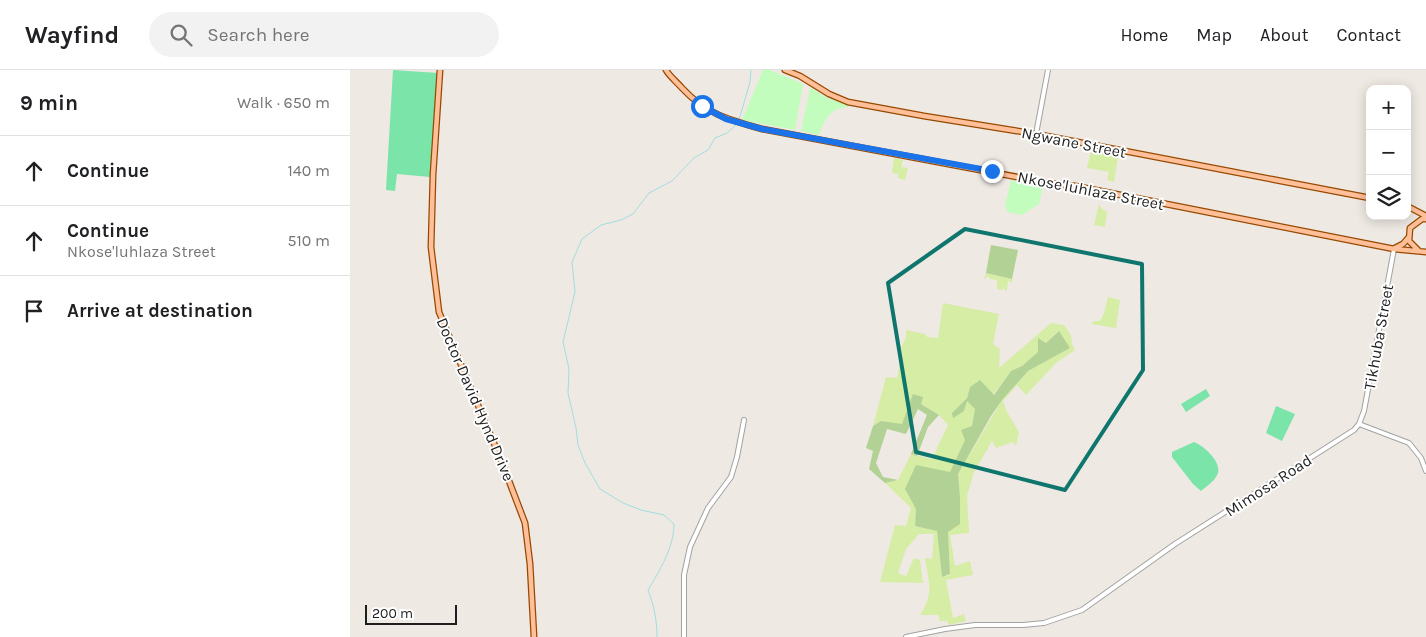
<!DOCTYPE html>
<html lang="en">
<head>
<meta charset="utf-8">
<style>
	body { margin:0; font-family:Karla,sans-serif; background:#f2f2f2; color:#202124 }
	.controls { position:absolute; right:15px; top:15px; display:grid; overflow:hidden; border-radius:10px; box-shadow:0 2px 12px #0003 }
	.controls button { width:45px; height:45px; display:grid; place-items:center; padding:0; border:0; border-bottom:1px solid #e0e0e0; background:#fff; color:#202124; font:25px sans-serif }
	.scale { position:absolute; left:15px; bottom:12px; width:92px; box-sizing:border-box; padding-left:5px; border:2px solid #1e1e1e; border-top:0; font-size:14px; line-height:18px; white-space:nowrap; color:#1e1e1e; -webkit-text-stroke:4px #fff; paint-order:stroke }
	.stop { position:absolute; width:15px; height:15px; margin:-11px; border:4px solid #1a73e8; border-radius:50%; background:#fff }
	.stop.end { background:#1a73e8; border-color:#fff; box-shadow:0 1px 5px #0008 }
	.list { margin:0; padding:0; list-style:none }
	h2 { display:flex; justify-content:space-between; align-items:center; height:65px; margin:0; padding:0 20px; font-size:21px }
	h2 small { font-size:16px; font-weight:400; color:#757577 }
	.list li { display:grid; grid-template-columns:32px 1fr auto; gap:15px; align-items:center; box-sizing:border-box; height:70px; padding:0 20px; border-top:1px solid #e0e0e0 }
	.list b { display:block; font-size:19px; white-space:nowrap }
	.list p { margin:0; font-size:16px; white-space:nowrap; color:#757577 }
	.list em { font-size:16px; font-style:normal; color:#757577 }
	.icon { flex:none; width:28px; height:28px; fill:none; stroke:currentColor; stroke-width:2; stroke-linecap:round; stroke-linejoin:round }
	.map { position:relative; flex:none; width:1076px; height:567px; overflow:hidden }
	header { display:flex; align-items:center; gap:30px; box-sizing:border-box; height:70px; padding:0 25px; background:#fff; border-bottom:1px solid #e0e0e0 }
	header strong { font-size:24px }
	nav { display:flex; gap:28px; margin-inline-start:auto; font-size:18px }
	.search { width:350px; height:45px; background:#f2f2f2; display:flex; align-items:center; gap:12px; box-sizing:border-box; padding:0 18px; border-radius:28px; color:#757577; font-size:19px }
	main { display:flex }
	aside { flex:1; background:#fff }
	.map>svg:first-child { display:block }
</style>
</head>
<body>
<header>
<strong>Wayfind</strong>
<div class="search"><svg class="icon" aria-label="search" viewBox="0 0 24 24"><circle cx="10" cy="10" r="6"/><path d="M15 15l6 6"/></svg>Search here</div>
<nav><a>Home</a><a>Map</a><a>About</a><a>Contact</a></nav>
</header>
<main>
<aside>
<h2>9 min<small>Walk · 650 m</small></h2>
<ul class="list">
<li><svg class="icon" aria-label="ahead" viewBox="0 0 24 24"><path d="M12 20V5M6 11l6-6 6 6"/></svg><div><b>Continue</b></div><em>140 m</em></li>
<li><svg class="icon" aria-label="ahead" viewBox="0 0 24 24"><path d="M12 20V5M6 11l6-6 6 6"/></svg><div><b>Continue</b><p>Nkose'luhlaza Street</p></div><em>510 m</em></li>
<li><svg class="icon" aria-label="arrive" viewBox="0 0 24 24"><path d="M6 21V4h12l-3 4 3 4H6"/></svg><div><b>Arrive at destination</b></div></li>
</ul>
</aside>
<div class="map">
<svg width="1076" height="567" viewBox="0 0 1076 567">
	<rect width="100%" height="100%" fill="#efe9e3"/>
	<!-- grass -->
	<path fill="#d6eda5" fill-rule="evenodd" d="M 741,81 L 768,87 L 764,112 L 757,110 L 759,102 L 737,98 Z
		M 544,88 L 553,90 L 551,97 L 558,98 L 555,110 L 548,108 L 548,104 L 542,103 Z
		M 749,134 L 752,139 L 757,142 L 755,157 L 744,155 Z
		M 636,203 L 662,209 L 662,214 L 660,211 L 658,211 L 657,220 L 655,221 L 654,217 L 652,220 L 647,219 L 647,210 L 640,209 L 638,206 L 634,210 Z
		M 758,227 L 770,230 L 766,258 L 741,254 L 744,251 L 750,251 L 754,243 Z
		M 593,233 L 649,244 L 643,274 L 650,279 L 649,298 L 701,253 L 714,255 L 721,265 L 722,274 L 725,280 L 706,293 L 676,325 L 667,315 L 653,331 L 657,342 L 669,362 L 666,376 L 663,372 L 646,378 L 642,371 L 624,402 L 617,426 L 619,463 L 600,465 L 605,496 L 620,491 L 623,505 L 596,510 L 603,548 L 614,544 L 616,551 L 599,555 L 597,551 L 590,551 L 588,545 L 570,545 C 584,522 579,514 575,488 L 582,489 L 584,464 L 569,464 L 556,479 L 548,503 L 556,506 L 564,488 L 570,490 L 573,513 L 530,512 L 545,455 L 556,456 L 561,438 L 535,413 L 548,410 L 561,384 L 582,389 L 598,355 L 589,345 L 571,334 L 552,355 L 531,351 L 523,356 L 536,307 L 547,308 L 552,281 L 551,278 L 556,267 L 556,260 L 575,264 L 577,267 L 588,268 ZM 708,261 L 720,278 L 678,301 L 652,330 L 608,404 L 610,427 L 598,462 L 600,505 L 592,507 L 587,461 L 565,456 L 566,439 L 600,402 L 622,356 L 625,339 L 617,330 L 602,343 L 617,328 L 620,317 L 643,325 L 661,301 L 672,296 L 688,282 L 689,269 L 696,273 Z"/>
	<!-- forest -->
	<path fill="#b2d195" d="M 641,175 L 668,180 L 662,209 L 636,203 Z
		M 709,261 L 720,278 L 678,301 L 652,330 L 641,346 L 608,404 L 610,427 L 610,454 L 598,462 L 600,504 L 592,507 L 587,461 L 565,456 L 566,439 L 555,419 L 566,395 L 600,402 L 615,370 L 611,360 L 622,356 L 625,339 L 617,331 L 614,341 L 603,348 L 602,343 L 617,328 L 620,317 L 630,310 L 644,325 L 661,301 L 672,296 L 688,282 L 688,268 L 696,273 Z
		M 563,324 L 573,327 L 571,334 L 589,345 L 578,357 L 567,386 L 561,384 L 577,345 L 568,339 L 556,364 L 537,359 L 526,393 L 533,407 L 548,410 L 535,413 L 519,399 L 523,381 L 516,378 L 523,356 L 531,351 L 552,354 Z"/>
	<!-- park -->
	<path fill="#c3fdbd" d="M 413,0 L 420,0 L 453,14 L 445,60 L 392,50 Z
		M 462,18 L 477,28 L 499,34 L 498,37 C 480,38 475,49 469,65 L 451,61 L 460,19 Z
		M 661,110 L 693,116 L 689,134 L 672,145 L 658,142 L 655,136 Z"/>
	<!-- pitch -->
	<path fill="#7be4a8" d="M 43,0 L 88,3 L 80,107 L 47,104 L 45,121 L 36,120 Z
		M 856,319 L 860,326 L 836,342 L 831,334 Z
		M 926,336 L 945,344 L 932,371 L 916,363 Z
		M 844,372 C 854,376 871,391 868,403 C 866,410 857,416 851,421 L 843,414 L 822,387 L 822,382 Z"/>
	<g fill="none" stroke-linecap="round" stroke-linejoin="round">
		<!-- stream -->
		<path stroke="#a0dee0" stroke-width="1" d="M 389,50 L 400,12 L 401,0
			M 307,567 C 307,550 304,536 298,520 C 310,500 324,477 324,454 L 314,445 L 291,440 L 273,433 L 250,419 L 235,393 L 228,375 L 226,358 L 218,323 L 219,299 L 213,272 L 225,222 L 222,192 L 232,169 L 251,155 L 271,150 L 283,144 L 299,123 L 322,111 L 344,88 L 358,80 L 365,68 L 377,63 L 387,54"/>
		<defs>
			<path id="minor" d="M 686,64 L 698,0
				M 1009,354 L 1059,373 L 1071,388 L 1076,401
				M 334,567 L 334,505 L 340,477 L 358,438 L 381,407 L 387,387 L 394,350
				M 556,567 L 595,559 L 625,555 L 673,555 L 694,553 L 732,540 L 825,474 L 1004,360 L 1009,354 L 1014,341 L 1044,179"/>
			<path id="major" d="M 90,0 L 83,105 L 81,177 L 89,242 L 151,390 L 175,453 L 180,494 L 184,567
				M 316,0 C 320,7 327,12 332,18 C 356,44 379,50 412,59 L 699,113 L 725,116 L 1044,179 L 1076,182
				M 435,0 L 450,6 L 479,24 L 498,32 L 574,46 L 686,64 L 1020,128
				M 1057,136 L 1076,146
				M 1045,178 L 1053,174 L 1059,167
				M 1068,180 L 1059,171 L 1060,158 L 1072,149 L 1076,149"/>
		</defs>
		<!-- minor casing -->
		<use href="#minor" stroke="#a2a2a2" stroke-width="6"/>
		<!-- major casing -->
		<use href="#major" stroke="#974900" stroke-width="7"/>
		<!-- minor -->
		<use href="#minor" stroke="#fff" stroke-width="4"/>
		<!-- major -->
		<use href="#major" stroke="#ffbf98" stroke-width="4.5"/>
	</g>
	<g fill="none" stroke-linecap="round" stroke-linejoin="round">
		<!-- route -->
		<path stroke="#1a73e8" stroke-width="6" d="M 352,36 L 376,49 L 412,59 L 642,101"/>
	</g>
	<!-- marked area -->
	<path fill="none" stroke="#0f766e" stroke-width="4" stroke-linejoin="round" d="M 615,159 L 792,194 L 793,300 L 715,420 L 566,382 L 538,213 Z"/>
	<g text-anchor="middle" stroke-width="4" stroke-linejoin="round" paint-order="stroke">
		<!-- street labels -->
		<g font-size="16" fill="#1e1e1e" stroke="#fff">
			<text transform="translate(724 72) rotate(11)" y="6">Ngwane Street</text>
			<text transform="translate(741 120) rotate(11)" y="6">Nkose'luhlaza Street</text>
			<text transform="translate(1028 267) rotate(-80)" y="6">Tikhuba Street</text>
			<text transform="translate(126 329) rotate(67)" y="6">Doctor David Hynd Drive</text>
			<text transform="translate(918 415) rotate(-33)" y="6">Mimosa Road</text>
		</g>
	</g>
</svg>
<div class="controls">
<button>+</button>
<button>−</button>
<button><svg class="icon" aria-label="layers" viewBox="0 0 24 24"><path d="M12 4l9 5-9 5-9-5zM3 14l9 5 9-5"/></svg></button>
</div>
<div class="scale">200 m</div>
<div class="stop" style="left:352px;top:36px"></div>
<div class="stop end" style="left:642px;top:101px"></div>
</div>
</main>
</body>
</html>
